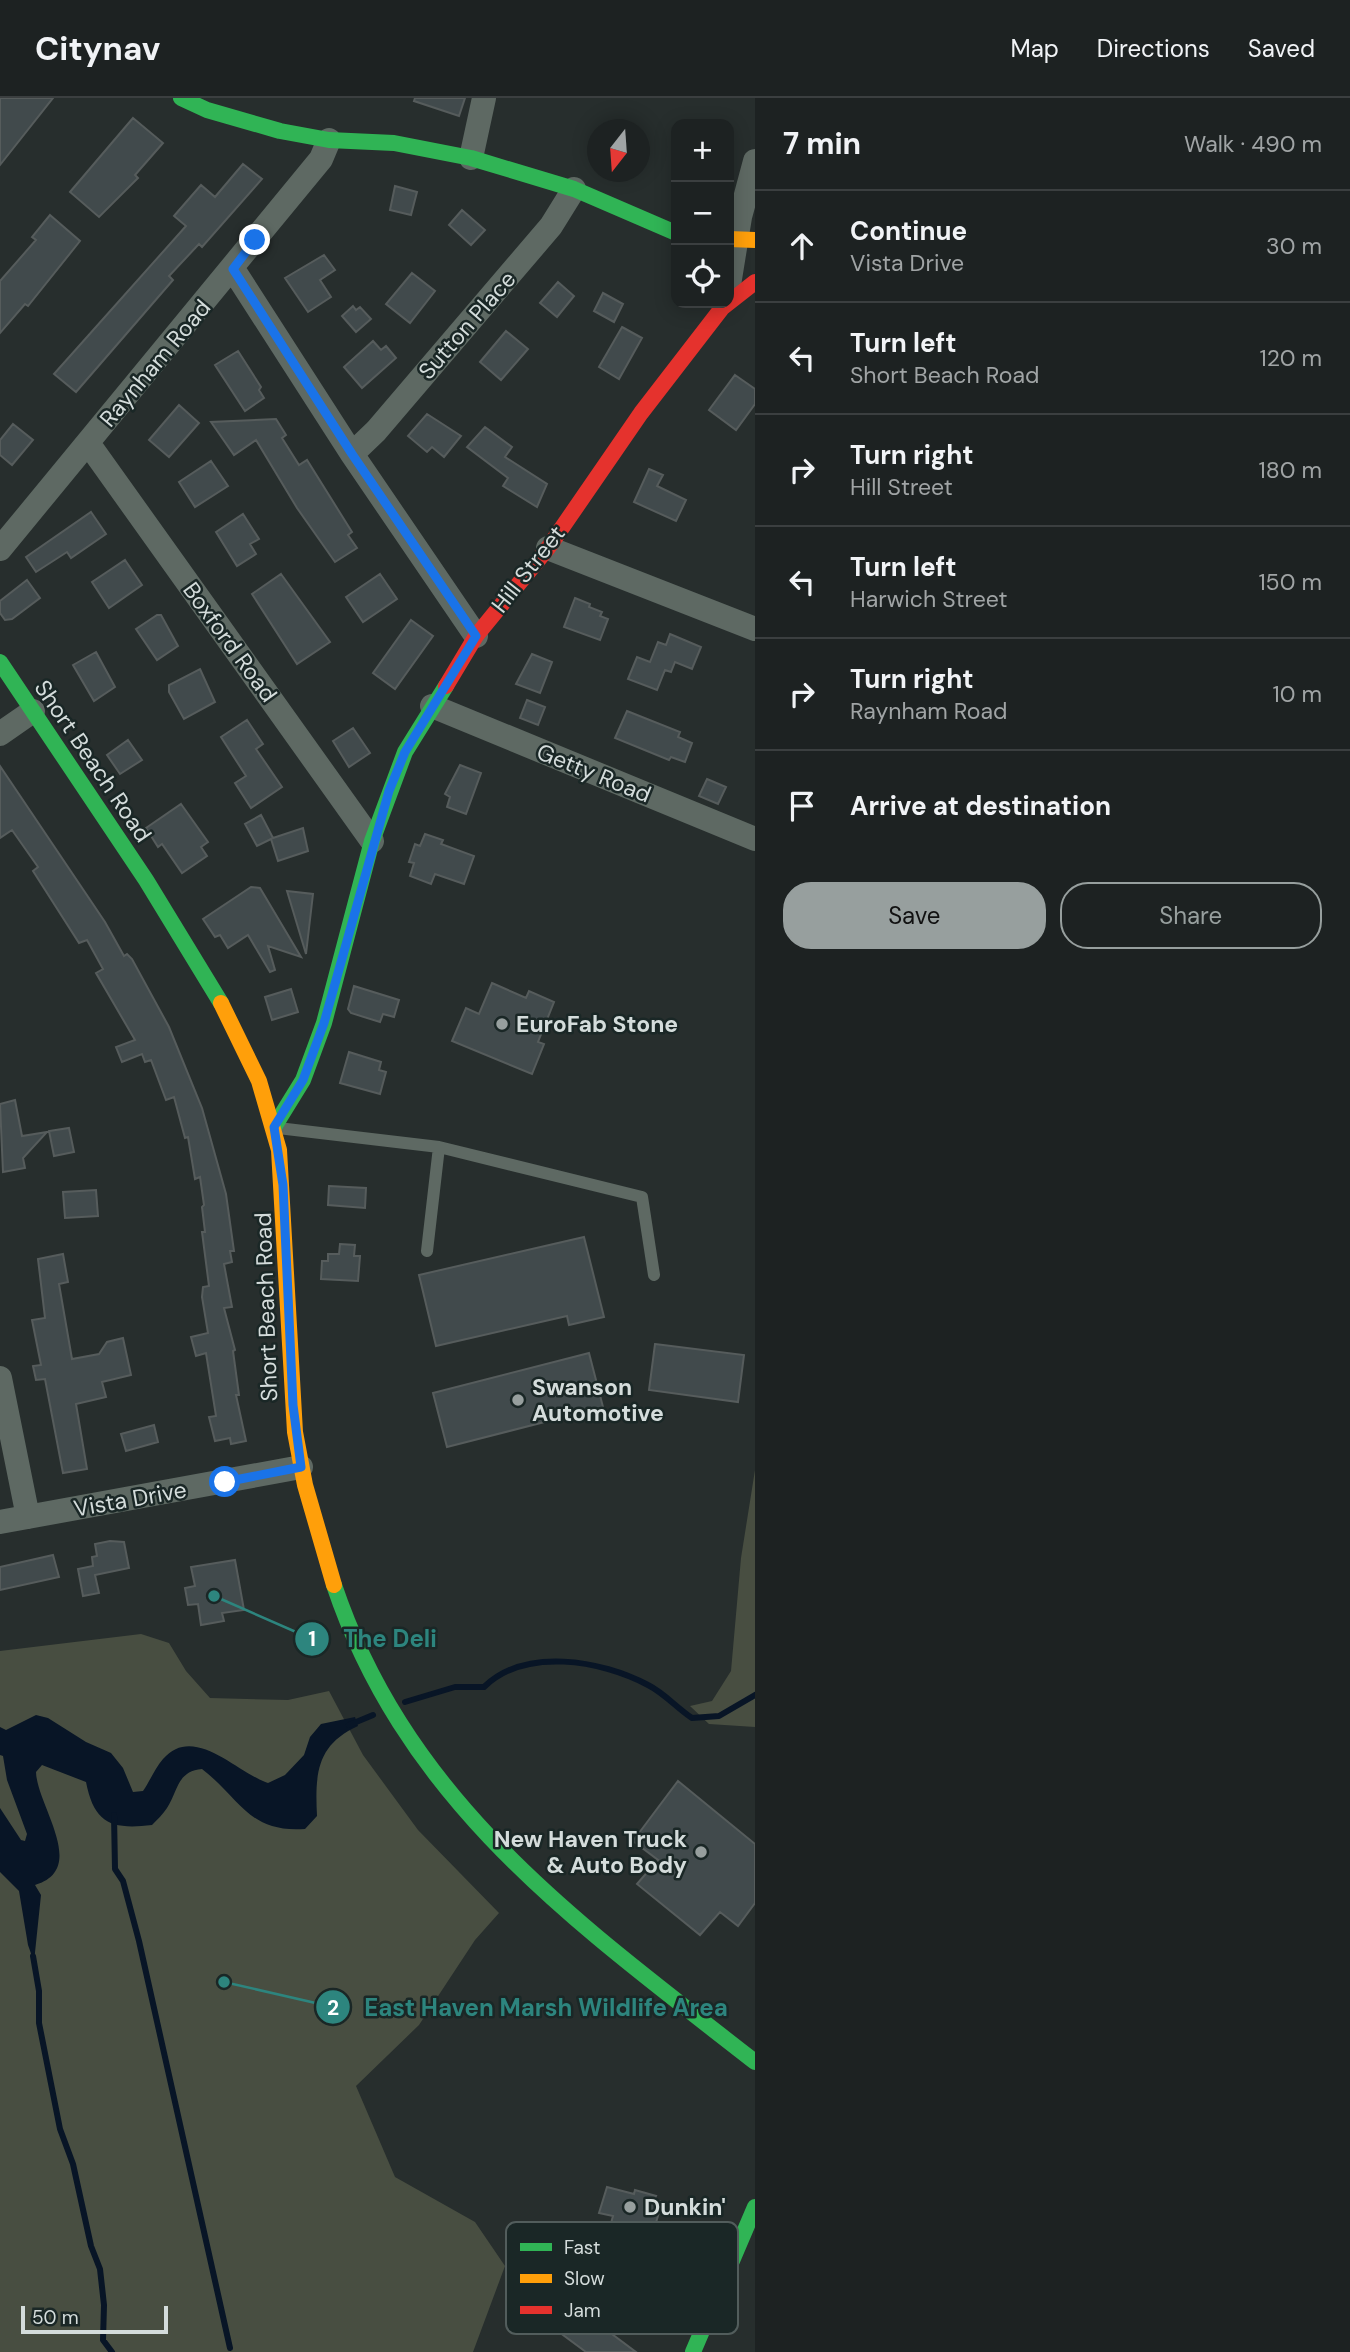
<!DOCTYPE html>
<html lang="en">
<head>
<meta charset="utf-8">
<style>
	body { margin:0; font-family:"DM Sans",sans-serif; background:#252a2a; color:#f1f3f6 }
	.controls { position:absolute; right:21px; top:21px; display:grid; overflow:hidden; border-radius:14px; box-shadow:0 4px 18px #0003 }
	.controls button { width:63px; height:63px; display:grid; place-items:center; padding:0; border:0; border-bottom:2px solid #3b3f40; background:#1d2222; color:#f1f3f6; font:35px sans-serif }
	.compass { position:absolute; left:587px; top:21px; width:63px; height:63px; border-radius:50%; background:#1d2222; box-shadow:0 4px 18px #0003; rotate:197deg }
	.scale { position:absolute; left:21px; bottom:18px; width:147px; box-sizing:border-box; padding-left:7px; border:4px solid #d4dcdb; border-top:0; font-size:19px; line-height:24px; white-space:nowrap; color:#d4dcdb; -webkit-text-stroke:5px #1a2726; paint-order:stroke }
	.stop { position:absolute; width:21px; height:21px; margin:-16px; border:5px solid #1a73e8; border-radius:50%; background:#fff }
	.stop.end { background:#1a73e8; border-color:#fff; box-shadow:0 2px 7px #0008 }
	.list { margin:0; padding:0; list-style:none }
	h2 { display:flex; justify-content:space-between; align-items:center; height:91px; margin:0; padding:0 28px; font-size:30px }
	h2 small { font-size:23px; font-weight:400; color:#a0a4a5 }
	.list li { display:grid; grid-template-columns:46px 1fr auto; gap:21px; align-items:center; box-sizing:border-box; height:112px; padding:0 28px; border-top:2px solid #3b3f40 }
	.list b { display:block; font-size:26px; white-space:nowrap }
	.list p { margin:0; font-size:23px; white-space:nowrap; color:#a0a4a5 }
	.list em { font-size:23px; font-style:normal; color:#a0a4a5 }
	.actions { display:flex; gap:14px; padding:21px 28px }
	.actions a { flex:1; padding:16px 0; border:2px solid #979f9e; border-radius:28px; text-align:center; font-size:24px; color:#979f9e }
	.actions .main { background:#979f9e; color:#111 }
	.icon { flex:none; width:38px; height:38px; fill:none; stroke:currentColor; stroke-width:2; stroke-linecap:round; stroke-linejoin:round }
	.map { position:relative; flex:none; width:755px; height:2254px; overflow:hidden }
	header { display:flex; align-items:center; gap:42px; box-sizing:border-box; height:98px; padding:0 35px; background:#1d2222; border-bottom:2px solid #3b3f40 }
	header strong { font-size:33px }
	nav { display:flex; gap:38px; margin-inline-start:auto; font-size:24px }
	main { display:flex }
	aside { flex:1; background:#1d2222 }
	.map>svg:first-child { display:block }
</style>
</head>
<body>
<header>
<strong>Citynav</strong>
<nav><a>Map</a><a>Directions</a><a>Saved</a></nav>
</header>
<main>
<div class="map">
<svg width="755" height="2254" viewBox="0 0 755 2254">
	<rect width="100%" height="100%" fill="#272e2d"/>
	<!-- green -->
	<path fill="#484e41" d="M 755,1372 L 755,1629 L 709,1626 L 690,1608 L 712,1603 L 731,1573 L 741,1460 Z
		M 141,1536 L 169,1545 L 186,1573 L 210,1600 L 288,1602 L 329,1593 L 363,1657 L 418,1732 L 499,1815 L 475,1842 L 419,1927 L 356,1988 L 395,2079 L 475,2124 L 505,2168 L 473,2254 L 0,2254 L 0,1553 Z"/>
	<!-- water -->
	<path fill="#081526" d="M 36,1617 L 48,1620 L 86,1644 L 111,1655 L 123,1670 L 133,1694 L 143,1693 C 150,1683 155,1670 163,1661 C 194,1625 237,1675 268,1685 L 285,1677 L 304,1657 L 310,1639 L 321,1626 L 355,1619 L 358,1628 C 316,1647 315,1677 317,1718 L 305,1731 C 248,1735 241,1701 202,1671 C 177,1673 178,1693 167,1710 C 163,1716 157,1722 152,1727 C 111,1732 94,1725 86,1684 L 42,1667 L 36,1674 C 37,1708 89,1771 35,1787 L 41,1797 L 34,1864 L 28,1847 L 19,1793 L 0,1774 L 0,1710 L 21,1742 L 25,1743 L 27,1736 L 7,1682 L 3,1658 L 0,1657 L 0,1629 L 6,1632 Z"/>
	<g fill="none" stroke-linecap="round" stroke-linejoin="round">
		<!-- stream -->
		<path stroke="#081526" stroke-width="6" d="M 405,1604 L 455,1589 L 484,1589 C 525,1549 601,1562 648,1587 C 664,1595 677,1610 692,1620 L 719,1618 L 755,1597
			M 349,1627 L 373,1617
			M 114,1717 L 115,1771 L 123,1783 L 139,1843 L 230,2250
			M 33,1858 L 39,1893 L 39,1925 L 60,2031 L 73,2066 L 91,2148 L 100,2171 L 104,2207 L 103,2242 L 112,2254"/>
	</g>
	<!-- building -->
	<path fill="#414a4c" stroke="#565c5c" stroke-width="2" d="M 0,0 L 53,0 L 0,67 Z
		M 415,0 L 465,0 L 459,18 L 414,3 Z
		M 133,20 L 163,45 L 135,77 L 138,80 L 99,119 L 70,94 Z
		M 243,66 L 262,81 L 202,149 L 199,146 L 169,178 L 173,182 L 76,294 L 54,276 L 186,128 L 174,118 L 201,87 L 215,99 Z
		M 395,88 L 417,94 L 411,117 L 390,112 Z
		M 462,112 L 485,132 L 471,147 L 449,127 Z
		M 50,117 L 80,143 L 28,208 L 25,206 L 0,235 L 0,183 L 36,142 L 32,139 Z
		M 324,157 L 335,172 L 320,182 L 331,199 L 308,214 L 285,180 Z
		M 412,175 L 435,193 L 410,225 L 386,206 Z
		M 558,184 L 574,198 L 557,219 L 540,205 Z
		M 603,195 L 623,206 L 614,224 L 594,213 Z
		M 353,208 L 356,212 L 360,209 L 371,221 L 356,234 L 342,218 Z
		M 622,229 L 642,240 L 619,281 L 599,269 Z
		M 506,233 L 528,251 L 501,282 L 480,264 Z
		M 373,243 L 381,252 L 386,248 L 396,260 L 362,290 L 344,269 Z
		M 238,253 L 261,289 L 259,292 L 264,300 L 245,313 L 215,267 Z
		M 735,277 L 755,291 L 755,306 L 736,332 L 709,312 Z
		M 179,307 L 199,325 L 169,359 L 149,342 Z
		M 427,316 L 461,338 L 444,359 L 432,349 L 427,354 L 408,338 Z
		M 276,321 L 286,337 L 282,340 L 299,367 L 307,362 L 352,434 L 348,437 L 357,450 L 335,464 L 297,410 L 256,342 L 234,357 L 211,324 Z
		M 13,326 L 33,342 L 12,367 L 0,357 L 0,342 Z
		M 485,329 L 512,349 L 505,359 L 547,386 L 537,409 L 503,388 L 508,380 L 467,349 Z
		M 211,363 L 228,388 L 195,409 L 179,384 Z
		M 649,371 L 663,377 L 657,388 L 686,402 L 676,423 L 634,404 Z
		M 91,414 L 106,436 L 71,460 L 67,454 L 36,474 L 26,459 Z
		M 243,416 L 259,441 L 250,446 L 256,456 L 237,468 L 216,434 Z
		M 125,462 L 142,487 L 109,510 L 92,484 Z
		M 281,476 L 330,544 L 297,566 L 252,496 Z
		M 380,476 L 397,501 L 363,524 L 346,499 Z
		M 27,482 L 40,500 L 12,521 L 5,522 L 0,515 L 0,503 Z
		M 575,500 L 590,506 L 589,509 L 602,514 L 600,518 L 608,521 L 600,542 L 564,529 Z
		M 157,517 L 161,517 L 178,548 L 157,562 L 136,531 Z
		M 411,522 L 433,538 L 395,591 L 373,575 Z
		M 670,536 L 701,549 L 692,571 L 675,564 L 671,574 L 665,572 L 657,592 L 628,581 L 637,559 L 650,564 L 658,544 L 666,547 Z
		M 96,554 L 115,589 L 94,603 L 73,567 Z
		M 532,556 L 552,564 L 540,595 L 516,586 Z
		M 200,571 L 215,604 L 184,621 L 169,594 L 169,587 Z
		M 527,602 L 545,609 L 538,627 L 520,620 Z
		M 627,613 L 680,634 L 678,639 L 692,645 L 685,664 L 671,659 L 669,662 L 615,640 Z
		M 247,622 L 263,646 L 256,651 L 282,689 L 251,710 L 235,685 L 246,678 L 221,639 Z
		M 353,630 L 370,655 L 349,669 L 333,643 Z
		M 128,642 L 142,662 L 120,676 L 107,657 Z
		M 460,667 L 481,675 L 466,716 L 447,709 L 450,699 L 445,696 Z
		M 0,668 L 105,824 L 124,858 L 127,856 L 132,861 L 169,929 L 202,1010 L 226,1096 L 234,1153 L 230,1153 L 232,1164 L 224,1166 L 232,1209 L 224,1210 L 235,1252 L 233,1253 L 239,1297 L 236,1297 L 246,1343 L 231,1346 L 230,1340 L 215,1343 L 209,1319 L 216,1318 L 206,1255 L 196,1258 L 191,1239 L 208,1235 L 202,1199 L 203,1189 L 209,1188 L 202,1134 L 205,1134 L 202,1109 L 204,1107 L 200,1079 L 195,1081 L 188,1039 L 185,1040 L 174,999 L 166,1002 L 151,962 L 145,964 L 142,956 L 122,964 L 116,949 L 135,942 L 96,875 L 103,871 L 87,842 L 79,845 L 33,773 L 38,769 L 12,732 L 0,740 Z
		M 707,681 L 726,689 L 718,706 L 699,698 Z
		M 181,706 L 208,744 L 201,749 L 207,758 L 182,775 L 162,746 L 158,749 L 146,730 Z
		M 261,717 L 273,740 L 303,730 L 308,753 L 278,763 L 271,741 L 257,748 L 245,726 Z
		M 425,736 L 443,742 L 441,746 L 474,758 L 464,786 L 435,776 L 431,786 L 410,778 L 414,765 L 409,764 L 415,746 L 420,748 Z
		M 251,789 L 260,790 L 301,859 L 268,848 L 275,872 L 270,874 L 248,837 L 228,850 L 220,837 L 215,839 L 203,821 Z
		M 287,793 L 313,796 L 306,856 Z
		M 492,885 L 526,900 L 529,893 L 554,904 L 538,944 L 544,946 L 532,976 L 452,943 L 466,910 L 479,916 Z
		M 354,888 L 399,902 L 394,919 L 383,916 L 380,924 L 351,915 L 348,911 Z
		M 291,891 L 298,914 L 272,922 L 265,899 Z
		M 349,954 L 381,964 L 379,972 L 386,974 L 380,996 L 340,985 Z
		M 15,1002 L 22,1038 L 47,1034 L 23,1060 L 25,1070 L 3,1074 L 0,1006 Z
		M 69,1030 L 74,1054 L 54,1058 L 49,1033 Z
		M 329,1088 L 366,1090 L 365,1110 L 328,1107 Z
		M 96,1092 L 98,1118 L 65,1120 L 63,1094 Z
		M 584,1139 L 604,1219 L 569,1227 L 567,1218 L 436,1248 L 419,1177 Z
		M 340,1146 L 355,1147 L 354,1158 L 360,1158 L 358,1183 L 321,1181 L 322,1163 L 328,1163 L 328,1156 L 339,1156 Z
		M 63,1156 L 68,1184 L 59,1186 L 72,1261 L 99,1256 L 107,1244 L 123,1240 L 131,1277 L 102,1284 L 106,1299 L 76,1306 L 87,1371 L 63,1375 L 45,1281 L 36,1282 L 33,1268 L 41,1267 L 32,1222 L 45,1220 L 38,1161 Z
		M 655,1246 L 744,1257 L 738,1304 L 649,1292 Z
		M 589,1255 L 603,1309 L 447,1349 L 433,1295 Z
		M 154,1327 L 158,1344 L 126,1353 L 121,1336 Z
		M 110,1443 L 124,1444 L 129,1470 L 95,1477 L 99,1495 L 83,1498 L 78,1471 L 93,1468 L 92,1459 L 97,1458 L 95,1446 Z
		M 53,1457 L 59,1479 L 0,1492 L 0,1469 Z
		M 235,1462 L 244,1512 L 222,1515 L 224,1523 L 201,1527 L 198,1506 L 188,1507 L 185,1490 L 195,1488 L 191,1469 Z
		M 678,1683 L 755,1746 L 755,1805 L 738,1828 L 720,1814 L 700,1837 L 637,1786 L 658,1762 L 633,1743 Z
		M 607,2089 L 634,2096 L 635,2092 L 656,2098 L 654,2102 L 662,2104 L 653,2135 L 645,2133 L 626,2203 L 622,2202 L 619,2211 L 589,2203 L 613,2118 L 599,2115 Z
		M 575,2213 L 581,2213 L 636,2254 L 586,2254 L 559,2234 Z"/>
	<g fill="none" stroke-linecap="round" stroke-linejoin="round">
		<!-- lane -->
		<path stroke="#5e6963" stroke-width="12" d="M 278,1030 L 439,1049 L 642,1099 L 654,1177
			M 427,1153 L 439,1049"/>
		<!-- street -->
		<path stroke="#5e6963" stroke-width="24" d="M 471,60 L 484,0
			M 233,171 L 352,356 L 476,538
			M 729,187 L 740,119 L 755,63
			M 88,345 L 372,743
			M 352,356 L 376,333 L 551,128 L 574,91
			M 548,450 L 755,531
			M 0,451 L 321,61 L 329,42
			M 432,608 L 755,741
			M 0,636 L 33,613
			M 0,1280 L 28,1419
			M 0,1424 L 301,1369"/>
		<!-- fast -->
		<path stroke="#30b455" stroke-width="16" d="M 181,0 L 207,12 L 280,33 L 329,42 L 394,45 L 471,60 L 574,91 L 676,135
			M 0,564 L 146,782 L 221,905
			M 274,1029 L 303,982 L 324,925 L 372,743 L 405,654 L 446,588
			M 334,1487 C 408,1707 580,1827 755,1964
			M 693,2254 L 755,2109"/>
		<!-- slow -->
		<path stroke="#ff9f0a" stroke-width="16" d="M 729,141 L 755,142
			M 221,905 L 259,983 L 279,1052 L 295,1334 L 305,1387 L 334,1487"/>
		<!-- jam -->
		<path stroke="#e5322d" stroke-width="16" d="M 446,588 L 476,538 L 548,450 L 641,315 L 722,210 L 755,184"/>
	</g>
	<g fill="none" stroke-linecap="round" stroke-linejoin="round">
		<!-- route -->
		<path stroke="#1a73e8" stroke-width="9" d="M 225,1384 L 301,1369 L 293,1307 L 283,1087 L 274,1029 L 303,982 L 324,925 L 389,693 L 405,654 L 476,538 L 352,356 L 233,171 L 255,142"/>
	</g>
	<!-- markers -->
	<g fill="#979f9e" stroke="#1a2726" stroke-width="2.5">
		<circle cx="502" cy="926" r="7"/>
		<circle cx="518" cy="1302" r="7"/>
		<circle cx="701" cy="1754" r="7"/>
		<circle cx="630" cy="2109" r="7"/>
	</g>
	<g text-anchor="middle" stroke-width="5" stroke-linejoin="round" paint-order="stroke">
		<!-- street labels -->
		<g font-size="23" fill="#d4dcdb" stroke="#1a2726">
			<text transform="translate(467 227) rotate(-49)" y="8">Sutton Place</text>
			<text transform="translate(155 265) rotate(-50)" y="8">Raynham Road</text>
			<text transform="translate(528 471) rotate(-52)" y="8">Hill Street</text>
			<text transform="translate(230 544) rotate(54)" y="8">Boxford Road</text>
			<text transform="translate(93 663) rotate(56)" y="8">Short Beach Road</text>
			<text transform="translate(594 675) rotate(22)" y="8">Getty Road</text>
			<text transform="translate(266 1209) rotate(-92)" y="8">Short Beach Road</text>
			<text transform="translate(130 1401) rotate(-10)" y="8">Vista Drive</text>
		</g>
		<!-- poi labels -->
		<g font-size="23" font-weight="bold" fill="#d4dcdb" stroke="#1a2726" text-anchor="start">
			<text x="516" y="934">EuroFab Stone</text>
			<text x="532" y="1297">Swanson<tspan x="532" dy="26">Automotive</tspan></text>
			<text x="687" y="1749" text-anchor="end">New Haven Truck<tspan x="687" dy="26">&amp; Auto Body</tspan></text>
			<text x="644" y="2117">Dunkin'</text>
		</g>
	</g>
	<!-- legend -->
	<rect x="506" y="2124" width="232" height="112" rx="10" fill="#1a2726" stroke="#525d5c" stroke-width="2"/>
	<rect x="520" y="2145" width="32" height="8" fill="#30b455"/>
	<rect x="520" y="2176" width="32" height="9" fill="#ff9f0a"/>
	<rect x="520" y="2208" width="32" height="8" fill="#e5322d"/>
	<g font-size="19" fill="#d4dcdb">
		<text x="564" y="2156">Fast</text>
		<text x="564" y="2187">Slow</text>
		<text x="564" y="2219">Jam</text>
	</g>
	<!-- callouts -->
	<path fill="none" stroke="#2d857e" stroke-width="2.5" d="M214 1498L312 1541M224 1884L333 1909"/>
	<g fill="#2d857e" stroke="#1a2726" stroke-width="2.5">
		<circle cx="214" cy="1498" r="7"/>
		<circle cx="224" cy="1884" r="7"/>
		<circle cx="312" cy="1541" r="18"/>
		<circle cx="333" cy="1909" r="18"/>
	</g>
	<g font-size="21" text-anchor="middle" font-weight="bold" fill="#fff">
		<text x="312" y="1548">1</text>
		<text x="333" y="1917">2</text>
	</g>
	<g font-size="24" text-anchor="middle" font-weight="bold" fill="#2d857e" stroke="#1a2726" stroke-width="5" stroke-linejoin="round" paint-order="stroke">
		<text x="390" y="1549">The Deli</text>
		<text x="546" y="1918">East Haven Marsh Wildlife Area</text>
	</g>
</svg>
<div class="controls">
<button>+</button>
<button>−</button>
<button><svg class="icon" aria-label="locate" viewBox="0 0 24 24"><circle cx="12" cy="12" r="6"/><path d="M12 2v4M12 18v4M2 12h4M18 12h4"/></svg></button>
</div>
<svg class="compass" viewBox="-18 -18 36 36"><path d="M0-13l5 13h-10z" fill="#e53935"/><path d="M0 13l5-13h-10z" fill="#a0a4a5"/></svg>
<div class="scale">50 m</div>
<div class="stop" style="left:225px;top:1384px"></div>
<div class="stop end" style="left:255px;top:142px"></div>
</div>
<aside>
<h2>7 min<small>Walk · 490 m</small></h2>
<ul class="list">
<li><svg class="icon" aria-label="ahead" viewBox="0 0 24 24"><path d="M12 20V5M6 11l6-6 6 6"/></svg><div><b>Continue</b><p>Vista Drive</p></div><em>30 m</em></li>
<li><svg class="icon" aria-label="left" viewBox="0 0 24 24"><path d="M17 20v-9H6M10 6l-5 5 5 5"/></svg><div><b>Turn left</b><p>Short Beach Road</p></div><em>120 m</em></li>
<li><svg class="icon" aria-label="right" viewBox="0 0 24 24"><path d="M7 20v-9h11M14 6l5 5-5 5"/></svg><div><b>Turn right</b><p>Hill Street</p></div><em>180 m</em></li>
<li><svg class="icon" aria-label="left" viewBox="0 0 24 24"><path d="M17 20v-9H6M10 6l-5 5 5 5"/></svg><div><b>Turn left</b><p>Harwich Street</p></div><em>150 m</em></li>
<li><svg class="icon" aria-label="right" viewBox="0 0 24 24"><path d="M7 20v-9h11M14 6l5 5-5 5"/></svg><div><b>Turn right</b><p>Raynham Road</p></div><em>10 m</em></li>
<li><svg class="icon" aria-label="arrive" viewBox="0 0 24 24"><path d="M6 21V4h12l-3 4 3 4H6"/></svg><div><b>Arrive at destination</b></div></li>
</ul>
<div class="actions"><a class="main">Save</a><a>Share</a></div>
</aside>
</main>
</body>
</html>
